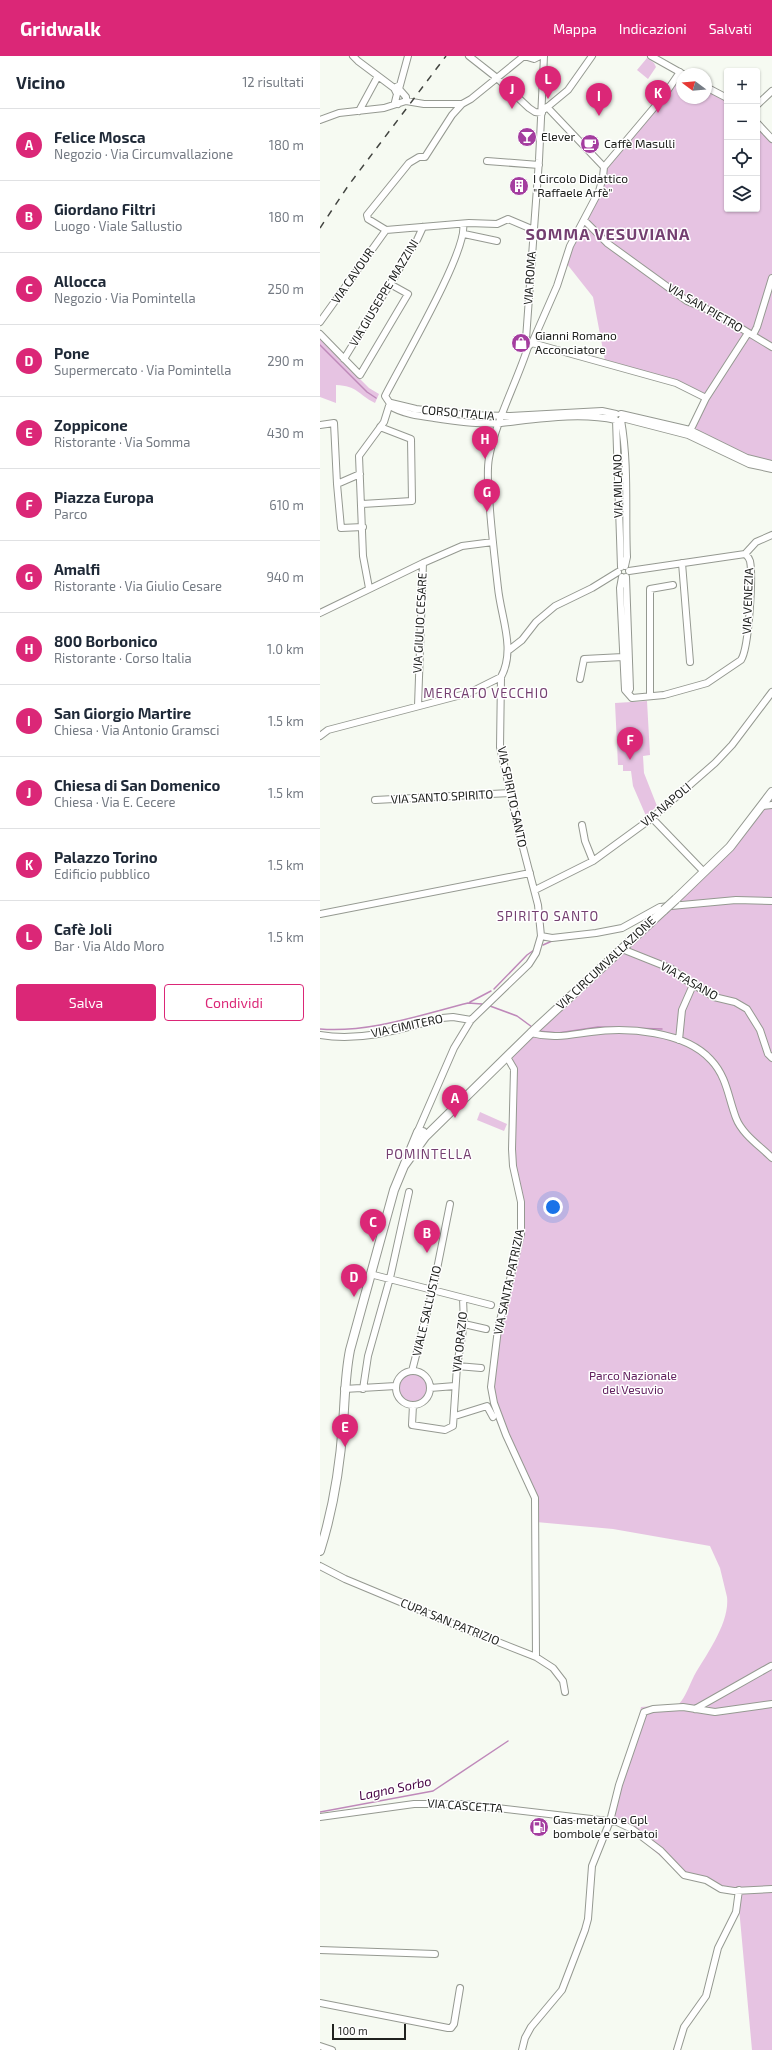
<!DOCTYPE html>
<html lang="it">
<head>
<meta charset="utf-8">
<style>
	body { margin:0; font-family:"Exo 2",sans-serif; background:#f6f6f7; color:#1f2937 }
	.controls { position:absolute; right:12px; top:12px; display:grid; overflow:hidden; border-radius:4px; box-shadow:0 1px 3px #0004 }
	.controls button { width:36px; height:36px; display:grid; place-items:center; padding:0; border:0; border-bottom:1px solid #e0e1e3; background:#fff; color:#1f2937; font:20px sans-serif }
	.compass { position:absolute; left:356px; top:12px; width:36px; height:36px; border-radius:50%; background:#fff; box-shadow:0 1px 3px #0004; rotate:286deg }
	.scale { position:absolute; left:12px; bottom:10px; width:74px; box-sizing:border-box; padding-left:4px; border:2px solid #20221f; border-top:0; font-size:11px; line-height:14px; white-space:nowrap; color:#20221f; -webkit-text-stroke:3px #fff; paint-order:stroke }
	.you { position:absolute; left:233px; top:1151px; width:14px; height:14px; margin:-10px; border:3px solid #fff; border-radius:50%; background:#1a73e8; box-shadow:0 0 0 6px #1a73e833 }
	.badge { display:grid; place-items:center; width:26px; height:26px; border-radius:50%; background:#db2777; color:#fff; font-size:13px; font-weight:700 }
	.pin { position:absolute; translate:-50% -33px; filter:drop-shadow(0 1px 2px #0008) }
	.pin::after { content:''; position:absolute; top:21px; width:14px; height:12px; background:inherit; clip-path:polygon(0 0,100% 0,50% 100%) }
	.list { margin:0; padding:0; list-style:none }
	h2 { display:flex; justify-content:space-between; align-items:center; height:52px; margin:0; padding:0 16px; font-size:17px }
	h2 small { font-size:13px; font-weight:400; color:#747a83 }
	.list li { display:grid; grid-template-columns:26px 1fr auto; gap:12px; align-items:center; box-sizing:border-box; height:72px; padding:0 16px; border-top:1px solid #e0e1e3 }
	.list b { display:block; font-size:15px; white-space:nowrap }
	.list p { margin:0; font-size:13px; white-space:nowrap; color:#747a83 }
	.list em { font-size:13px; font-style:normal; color:#747a83 }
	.actions { display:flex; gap:8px; padding:12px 16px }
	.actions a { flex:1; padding:9px 0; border:1px solid #db2777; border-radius:4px; text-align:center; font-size:14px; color:#db2777 }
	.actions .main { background:#db2777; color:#fff }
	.icon { flex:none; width:22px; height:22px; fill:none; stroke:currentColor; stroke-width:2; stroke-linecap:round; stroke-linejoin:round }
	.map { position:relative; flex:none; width:452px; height:1994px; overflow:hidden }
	header { display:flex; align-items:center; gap:24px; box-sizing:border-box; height:56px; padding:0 20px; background:#db2777; color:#fff }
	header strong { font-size:19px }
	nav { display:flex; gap:22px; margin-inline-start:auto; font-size:14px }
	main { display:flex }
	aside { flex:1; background:#fff }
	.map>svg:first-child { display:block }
</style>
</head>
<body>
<header>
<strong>Gridwalk</strong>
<nav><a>Mappa</a><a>Indicazioni</a><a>Salvati</a></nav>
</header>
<main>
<aside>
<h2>Vicino<small>12 risultati</small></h2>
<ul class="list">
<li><span class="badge">A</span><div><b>Felice Mosca</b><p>Negozio · Via Circumvallazione</p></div><em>180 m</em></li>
<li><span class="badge">B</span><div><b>Giordano Filtri</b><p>Luogo · Viale Sallustio</p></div><em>180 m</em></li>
<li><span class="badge">C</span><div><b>Allocca</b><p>Negozio · Via Pomintella</p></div><em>250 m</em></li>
<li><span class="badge">D</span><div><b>Pone</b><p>Supermercato · Via Pomintella</p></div><em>290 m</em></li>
<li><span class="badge">E</span><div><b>Zoppicone</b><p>Ristorante · Via Somma</p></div><em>430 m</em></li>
<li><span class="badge">F</span><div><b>Piazza Europa</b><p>Parco</p></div><em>610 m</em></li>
<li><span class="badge">G</span><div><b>Amalfi</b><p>Ristorante · Via Giulio Cesare</p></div><em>940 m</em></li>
<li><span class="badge">H</span><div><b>800 Borbonico</b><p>Ristorante · Corso Italia</p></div><em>1.0 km</em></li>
<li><span class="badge">I</span><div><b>San Giorgio Martire</b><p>Chiesa · Via Antonio Gramsci</p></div><em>1.5 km</em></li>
<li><span class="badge">J</span><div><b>Chiesa di San Domenico</b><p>Chiesa · Via E. Cecere</p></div><em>1.5 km</em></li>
<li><span class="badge">K</span><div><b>Palazzo Torino</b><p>Edificio pubblico</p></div><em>1.5 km</em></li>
<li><span class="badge">L</span><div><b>Cafè Joli</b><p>Bar · Via Aldo Moro</p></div><em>1.5 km</em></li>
</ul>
<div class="actions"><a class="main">Salva</a><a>Condividi</a></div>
</aside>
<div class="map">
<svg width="452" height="1994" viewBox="0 0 452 1994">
	<rect width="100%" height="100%" fill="#f6faf2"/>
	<!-- green -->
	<path fill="#e6c3e2" d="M 327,2 L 334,7 L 336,11 L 328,23 L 317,14 Z
		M 361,13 L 371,18 L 362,18 L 362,42 L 386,42 L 386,26 L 407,39 L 407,153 L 437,153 L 437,62 L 452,78 L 452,415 L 369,381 L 382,343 L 353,328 L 286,310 L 273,241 L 243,203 L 279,130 L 282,111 Z
		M 0,283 L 49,332 L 59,338 L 55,347 C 37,338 38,330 16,329 L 16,347 L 0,341 Z
		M 327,645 L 330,699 L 323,700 L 324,717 L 337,750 L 326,760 L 313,730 L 311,715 L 303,715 L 303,709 L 298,709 L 295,647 Z
		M 452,733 L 452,1994 L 432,1994 L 418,1841 L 416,1838 L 366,1817 L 346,1805 L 312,1776 L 288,1762 L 315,1679 L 321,1651 L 359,1648 C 366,1640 369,1630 374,1620 C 386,1599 410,1567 407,1541 L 400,1512 L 390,1490 L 293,1473 L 216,1466 L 214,1441 L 177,1366 L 172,1350 L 177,1271 L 201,1167 L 197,1132 L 190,1105 L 193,991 L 412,786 Z
		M 160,1056 L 187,1068 L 184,1075 L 157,1064 Z
		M79 1332a14 14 0 1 1 28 0a14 14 0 1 1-28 0Z"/>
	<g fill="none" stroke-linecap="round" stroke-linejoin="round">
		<!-- stream -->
		<path stroke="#bf89ba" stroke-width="1.5" d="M 0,289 L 47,336 L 56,342
			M 223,889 L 232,885
			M 174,933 L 207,899 L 214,894
			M 150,946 L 171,935
			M 170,950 L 197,960 L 212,971
			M 0,973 C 49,977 100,959 148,947 L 162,948
			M 218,975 L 238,977 L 278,971 L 342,973
			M 0,1756 L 113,1735 L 188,1685"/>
		<defs>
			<path id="minor" d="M 33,0 L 38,5 L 74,32 L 80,29
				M 149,0 L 177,22 L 209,52 L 215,56 L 222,57
				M 204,0 L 214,3 L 220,0
				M 331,0 L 363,18
				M 386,31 L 407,42
				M 74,32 L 77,38 L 75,46 L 78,48
				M 86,45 L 86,41 L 79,33 L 88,0
				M 142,48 L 132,59 L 105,101 L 99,101 L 89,107 L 47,159 L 48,163 L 66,174 L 149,167 L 177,168 L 188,163 L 214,174
				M 437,49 L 452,35
				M 227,51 L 284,111
				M 225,53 L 248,34 L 272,0
				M 39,55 L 58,20
				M 0,64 L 19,57 L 64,52 L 86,45 L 104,48 L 142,48 L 151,43 L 204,0
				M 437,67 L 452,83
				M 167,105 L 219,109
				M 284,111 L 343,41 L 360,16
				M 264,164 L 287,187 L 367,245 L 396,257 L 452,291
				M 144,178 L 177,185
				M 0,266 L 66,174
				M 0,278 L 40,319 L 88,238 L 70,228
				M 433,279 L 437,271 L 452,222
				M 212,287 L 356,327 L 386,342
				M 208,291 L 206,283 L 219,104 L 224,0
				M 24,303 L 97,184 L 103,171
				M 71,347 L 96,353 L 146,359 L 190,360 L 282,355 L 296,358
				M 71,349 L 65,340 C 80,310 149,193 143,168
				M 70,350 C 83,358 99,360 114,362 C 136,365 159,369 181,367 C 218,363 259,356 296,364 L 301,511
				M 301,358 L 370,374 L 427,402 L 452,408
				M 302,362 L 368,379 L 429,408 L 452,413
				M 301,364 C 309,409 305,456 307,501 L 305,510
				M 0,369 L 14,367 L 17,428
				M 369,377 L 386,342 L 428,277
				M 40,418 L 17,428 L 21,472 L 43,471
				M 42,448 L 92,445 L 91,383 L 60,371
				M 425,498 L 436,486 L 452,479
				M 362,507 L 370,606
				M 302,521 L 300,532 L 305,634 L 312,642 L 344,639 L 387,627 L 421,604 C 429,592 433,520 430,505 C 429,501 427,500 425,498 L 309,515
				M 306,521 L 310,633 L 308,637
				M 49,532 L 43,500 L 39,400 L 64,366 L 69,350
				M 0,557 L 103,507
				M 189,594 L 202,584 L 216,566 L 235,550 L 272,532 L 298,516
				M 260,623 L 264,603 L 303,601
				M 330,640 L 330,533 L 353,529
				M 98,650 L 103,507 L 142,490 L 173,486
				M 0,680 L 8,674 L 149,637 L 181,621
				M 55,744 L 190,737
				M 442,750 L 452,749
				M 332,762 L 384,816
				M 262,769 L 265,785 L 273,805
				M 215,834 L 273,805 L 332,762 L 395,707 L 412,689 L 452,636
				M 0,858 L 210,817
				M 221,880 L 232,882 L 276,877 L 302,872 L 340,851 L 416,844 L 452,845
				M 302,893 L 352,913 L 364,923 L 394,941 L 415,946 L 427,953 L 440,974 L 448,998 L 452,1002
				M 211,977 C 233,983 249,979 271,976 C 307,971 365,975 391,1004 C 407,1021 408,1041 416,1062 C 422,1078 440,1090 452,1102
				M 0,979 C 42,986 82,973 122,962 L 133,961 L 151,964
				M 359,984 L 362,954 L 373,929
				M 187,1001 L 194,1013 L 192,1093 L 193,1110 L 201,1146 L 201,1178 L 178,1273 L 171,1331 L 174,1347 L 186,1379 L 215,1442 L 216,1601
				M 97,1077 L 134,992 L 151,964 L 209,908 L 216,897 L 221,880 L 218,849 L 200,780 L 180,691 L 181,621 C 196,593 181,562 178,532 C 175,506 172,480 170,454 C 169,437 166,419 169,402 C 176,364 196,328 208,291 L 212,287 L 237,230 L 250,190 L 279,135 L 283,121 L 284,111
				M 50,1218 L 171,1249
				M 144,1268 L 166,1273
				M 137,1310 L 161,1312
				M 92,1315 L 113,1233 L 130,1148
				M76 1332a17 17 0 1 1 34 0a17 17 0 1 1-34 0Z
				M 110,1332 L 135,1330
				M 24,1333 L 76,1330
				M 43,1333 L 48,1300 L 70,1222 L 89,1136
				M 93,1349 L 92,1369 L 125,1374 L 133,1370 L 137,1310 L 144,1268 L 143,1242
				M 135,1360 L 167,1350 L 173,1361
				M 0,1510 L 25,1523 L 145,1573 L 216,1601 L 233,1612 L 243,1625 L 245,1636
				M 375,1653 L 451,1610
				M 0,1761 L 94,1748 L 144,1748 L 297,1766 L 312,1773 L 341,1795 L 364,1819 L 386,1824 L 401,1833 L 414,1835 L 452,1833
				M 0,1894 L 115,1898
				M 0,1947 L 128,1972 L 131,1972 L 134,1968 L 140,1932
				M 0,1990 L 12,1994
				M 202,1994 L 205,1982 L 211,1971 L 242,1934 L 265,1874 L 268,1863 L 272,1810 L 290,1765 L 299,1729 L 324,1656 L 333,1653 L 363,1651 L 395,1656 L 452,1648
				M 357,1994 L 364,1971 L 386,1940 L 398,1892 L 416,1856 L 419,1834"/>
			<path id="major" d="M 356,843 L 410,791 L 452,736
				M 105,1081 L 211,977 L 344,854
				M 0,1495 C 13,1454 20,1410 23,1368 C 25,1343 25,1319 30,1294 L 74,1134 L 98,1076 L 103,1076 L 105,1081 L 84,1110"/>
		</defs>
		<!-- minor casing -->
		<use href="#minor" stroke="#959991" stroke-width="8"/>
		<!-- major casing -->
		<use href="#major" stroke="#959991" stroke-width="10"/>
		<!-- minor -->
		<use href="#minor" stroke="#fff" stroke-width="6"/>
		<!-- major -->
		<use href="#major" stroke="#fff" stroke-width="8"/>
		<!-- rail -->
		<path stroke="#424440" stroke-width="1.5" stroke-dasharray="7 7" stroke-linecap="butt" d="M 0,172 L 28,130 L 126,0"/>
		<defs>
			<path id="major-bridge" d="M 344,854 L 356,843"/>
		</defs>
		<!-- major-bridge casing -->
		<use href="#major-bridge" stroke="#959991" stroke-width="10" stroke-linecap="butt"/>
		<!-- major-bridge -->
		<use href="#major-bridge" stroke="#fff" stroke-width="8"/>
	</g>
	<!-- icons -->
	<defs>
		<symbol id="bar-disc" viewBox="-11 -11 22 22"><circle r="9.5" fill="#a43d9f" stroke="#fff"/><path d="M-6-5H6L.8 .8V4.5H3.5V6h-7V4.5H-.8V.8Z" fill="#fff"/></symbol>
		<symbol id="cafe-disc" viewBox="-11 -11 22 22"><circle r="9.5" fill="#a43d9f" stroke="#fff"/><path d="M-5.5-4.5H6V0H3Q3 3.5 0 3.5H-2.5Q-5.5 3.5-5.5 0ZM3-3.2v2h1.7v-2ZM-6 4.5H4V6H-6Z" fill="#fff"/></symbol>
		<symbol id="building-disc" viewBox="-11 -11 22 22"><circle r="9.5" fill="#a43d9f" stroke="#fff"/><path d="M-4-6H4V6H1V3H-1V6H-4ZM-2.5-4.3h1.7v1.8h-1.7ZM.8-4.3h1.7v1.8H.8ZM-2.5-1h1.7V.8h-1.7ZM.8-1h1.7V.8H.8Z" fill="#fff"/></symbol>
		<symbol id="shop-disc" viewBox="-11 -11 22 22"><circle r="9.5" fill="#a43d9f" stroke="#fff"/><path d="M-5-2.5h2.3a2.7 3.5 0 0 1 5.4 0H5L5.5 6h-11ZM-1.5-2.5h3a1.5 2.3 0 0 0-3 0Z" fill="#fff"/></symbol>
		<symbol id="fuel-disc" viewBox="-11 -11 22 22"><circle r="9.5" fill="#a43d9f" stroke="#fff"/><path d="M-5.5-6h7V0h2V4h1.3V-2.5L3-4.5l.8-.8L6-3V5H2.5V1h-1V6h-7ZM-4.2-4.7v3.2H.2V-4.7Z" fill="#fff"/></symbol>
	</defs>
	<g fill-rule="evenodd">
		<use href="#bar-disc" x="196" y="70" width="22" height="22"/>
		<use href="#cafe-disc" x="259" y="77" width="22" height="22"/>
		<use href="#building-disc" x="188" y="119" width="22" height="22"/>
		<use href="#shop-disc" x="190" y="276" width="22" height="22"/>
		<use href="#fuel-disc" x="208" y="1760" width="22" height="22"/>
	</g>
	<g text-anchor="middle" stroke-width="3" stroke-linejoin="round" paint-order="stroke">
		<!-- poi labels -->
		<g font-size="12" fill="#20221f" stroke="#fff" text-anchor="start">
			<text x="221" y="85">Elever</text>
			<text x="284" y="92">Caffè Masulli</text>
			<text x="213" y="127">I Circolo Didattico<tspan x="213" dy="14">"Raffaele Arfè"</tspan></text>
			<text x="215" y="284">Gianni Romano<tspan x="215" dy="14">Acconciatore</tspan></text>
			<text x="233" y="1768">Gas metano e Gpl<tspan x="233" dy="14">bombole e serbatoi</tspan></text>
		</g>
		<!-- street labels -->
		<g font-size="12" fill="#20221f" stroke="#fff">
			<text transform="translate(33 220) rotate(-55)" y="4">VIA CAVOUR</text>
			<text transform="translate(210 222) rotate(-86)" y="4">VIA ROMA</text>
			<text transform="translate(64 237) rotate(-59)" y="4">VIA GIUSEPPE MAZZINI</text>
			<text transform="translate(385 252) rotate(30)" y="4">VIA SAN PIETRO</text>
			<text transform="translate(138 357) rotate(5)" y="4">CORSO ITALIA</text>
			<text transform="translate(298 430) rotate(-91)" y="4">VIA MILANO</text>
			<text transform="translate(428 545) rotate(-88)" y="4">VIA VENEZIA</text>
			<text transform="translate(100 567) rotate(-87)" y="4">VIA GIULIO CESARE</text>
			<text transform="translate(122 741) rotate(-3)" y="4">VIA SANTO SPIRITO</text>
			<text transform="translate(192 741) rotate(78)" y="4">VIA SPIRITO SANTO</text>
			<text transform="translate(346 749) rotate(-40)" y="4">VIA NAPOLI</text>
			<text transform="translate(286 907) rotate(-43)" y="4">VIA CIRCUMVALLAZIONE</text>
			<text transform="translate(369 925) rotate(30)" y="4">VIA FASANO</text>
			<text transform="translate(87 970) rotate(-12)" y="4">VIA CIMITERO</text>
			<text transform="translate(189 1226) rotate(-78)" y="4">VIA SANTA PATRIZIA</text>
			<text transform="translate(107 1255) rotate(-77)" y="4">VIALE SALLUSTIO</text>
			<text transform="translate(140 1286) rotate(-84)" y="4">VIA ORAZIO</text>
			<text transform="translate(130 1566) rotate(22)" y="4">CUPA SAN PATRIZIO</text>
			<text transform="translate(145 1750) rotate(4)" y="4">VIA CASCETTA</text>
		</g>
		<!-- park labels -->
		<g font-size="12" fill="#632260" stroke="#fff">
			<text x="313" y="1324">Parco Nazionale<tspan x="313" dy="14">del Vesuvio</tspan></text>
		</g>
		<!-- neighbourhood labels -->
		<g font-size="13" letter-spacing="1" fill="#743f70" stroke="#fff">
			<text x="166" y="642">MERCATO VECCHIO</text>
			<text x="228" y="865">SPIRITO SANTO</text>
			<text x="109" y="1103">POMINTELLA</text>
		</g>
		<!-- water labels -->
		<g font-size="13" font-style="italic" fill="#470345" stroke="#fff">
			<text transform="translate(75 1732) rotate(-12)" y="5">Lagno Sorbo</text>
		</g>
		<!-- district labels -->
		<g font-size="16" font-weight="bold" letter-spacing="1" fill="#743f70" stroke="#fff">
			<text x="288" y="184">SOMMA VESUVIANA</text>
		</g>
	</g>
</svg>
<div class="controls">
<button>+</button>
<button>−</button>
<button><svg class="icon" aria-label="locate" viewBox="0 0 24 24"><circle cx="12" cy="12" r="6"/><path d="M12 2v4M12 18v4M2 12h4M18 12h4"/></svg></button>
<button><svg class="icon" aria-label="layers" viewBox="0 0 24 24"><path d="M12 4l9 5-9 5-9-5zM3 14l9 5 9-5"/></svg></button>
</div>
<svg class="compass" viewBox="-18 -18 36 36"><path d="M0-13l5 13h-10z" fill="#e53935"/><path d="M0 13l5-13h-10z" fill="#747a83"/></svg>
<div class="scale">100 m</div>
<div class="you"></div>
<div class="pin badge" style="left:135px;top:1062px">A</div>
<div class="pin badge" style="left:107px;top:1197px">B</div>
<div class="pin badge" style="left:53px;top:1186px">C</div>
<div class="pin badge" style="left:34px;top:1241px">D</div>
<div class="pin badge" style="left:25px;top:1391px">E</div>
<div class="pin badge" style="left:310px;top:704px">F</div>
<div class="pin badge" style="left:167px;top:456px">G</div>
<div class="pin badge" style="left:165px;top:403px">H</div>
<div class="pin badge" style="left:279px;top:60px">I</div>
<div class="pin badge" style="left:192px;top:53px">J</div>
<div class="pin badge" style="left:338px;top:57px">K</div>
<div class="pin badge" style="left:228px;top:43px">L</div>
</div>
</main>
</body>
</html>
